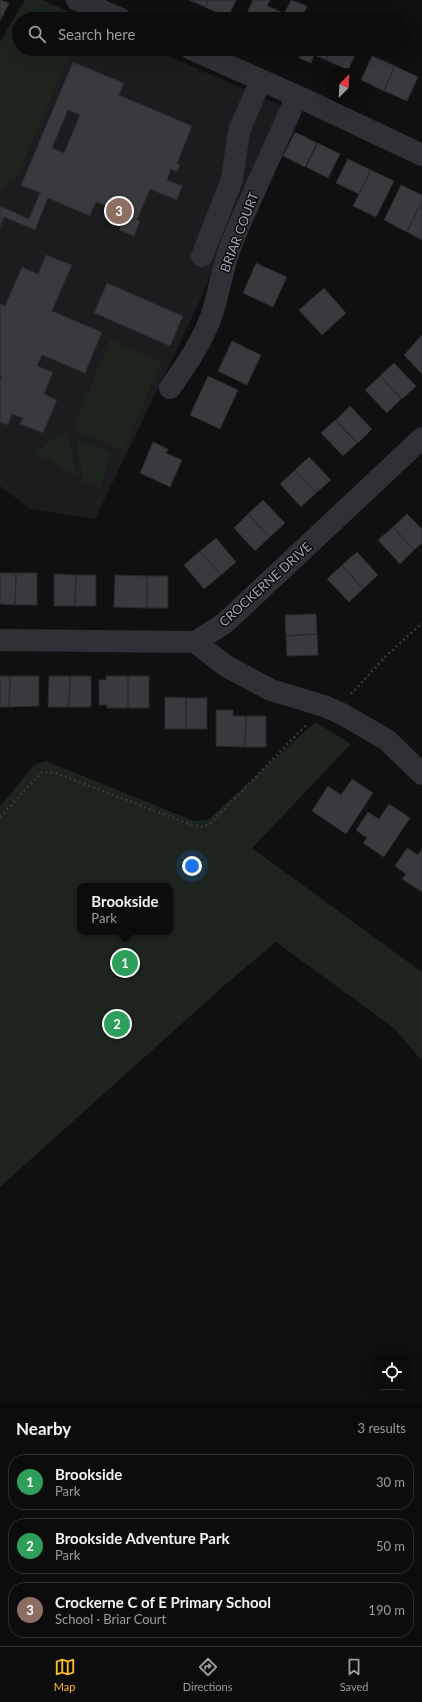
<!DOCTYPE html>
<html lang="en">
<head>
<meta charset="utf-8">
<style>
	body { margin:0; font-family:Lato,sans-serif; background:#1a1a1b; color:#f1f3f6 }
	.controls { position:absolute; right:12px; bottom:12px; display:grid; overflow:hidden; border-radius:8px; box-shadow:0 4px 16px #0002 }
	.controls button { width:36px; height:36px; display:grid; place-items:center; padding:0; border:0; border-bottom:1px solid #2c2c2e; background:#0c0c0d; color:#f1f3f6; font:20px sans-serif }
	.compass { position:absolute; left:326px; top:68px; width:36px; height:36px; border-radius:50%; background:#0c0c0d; box-shadow:0 4px 16px #0002; rotate:24deg }
	.you { position:absolute; left:192px; top:866px; width:14px; height:14px; margin:-10px; border:3px solid #fff; border-radius:50%; background:#1a73e8; box-shadow:0 0 0 6px #1a73e833 }
	.badge { display:grid; place-items:center; width:26px; height:26px; border-radius:50%; background:#febe1b; color:#fff; font-size:13px; font-weight:700 }
	.pin { position:absolute; translate:-50% -50%; border:2px solid #fff; box-shadow:0 1px 4px #0006 }
	.popup { position:absolute; left:77px; top:883px; width:96px; height:52px; box-sizing:border-box; display:grid; place-content:center; border-radius:8px; background:#0c0c0d; filter:drop-shadow(0 1px 3px #0005); font-size:13px; white-space:nowrap; color:#9a9b9d }
	.popup b { font-size:15px; color:#f1f3f6 }
	.popup::after { content:''; position:absolute; left:50%; top:100%; margin-left:-8px; border:8px solid transparent; border-top-color:#0c0c0d }
	.list { margin:0; padding:0; list-style:none }
	h2 { display:flex; justify-content:space-between; align-items:center; height:52px; margin:0; padding:0 16px; font-size:17px }
	h2 small { font-size:13px; font-weight:400; color:#9a9b9d }
	.list li { display:grid; grid-template-columns:26px 1fr auto; gap:12px; align-items:center; box-sizing:border-box; height:56px; margin:0 8px 8px; padding:0 8px; border:1px solid #2c2c2e; border-radius:16px }
	.list b { display:block; font-size:15px; white-space:nowrap }
	.list p { margin:0; font-size:13px; white-space:nowrap; color:#9a9b9d }
	.list em { font-size:13px; font-style:normal; color:#9a9b9d }
	.icon { flex:none; width:22px; height:22px; fill:none; stroke:currentColor; stroke-width:2; stroke-linecap:round; stroke-linejoin:round }
	.map { position:relative; flex:none; width:422px; height:1402px; overflow:hidden }
	.search { position:absolute; background:#0c0c0d; box-shadow:0 4px 16px #0002; left:12px; right:12px; top:12px; height:44px; display:flex; align-items:center; gap:10px; box-sizing:border-box; padding:0 14px; border-radius:22px; color:#9a9b9d; font-size:15px }
	.sheet { height:244px; background:#0c0c0d }
	nav { display:flex; justify-content:space-around; align-items:center; box-sizing:border-box; height:56px; border-top:1px solid #2c2c2e; background:#0c0c0d; font-size:11px; color:#9a9b9d }
	nav a { display:grid; justify-items:center; gap:2px }
	nav .on { color:#febe1b }
	.map>svg:first-child { display:block }
</style>
</head>
<body>
<div class="map">
<svg width="422" height="1402" viewBox="0 0 422 1402">
	<rect width="100%" height="100%" fill="#101011"/>
	<!-- built -->
	<path fill="#1c1c1e" d="M 25,0 L 42,0 L 85,19 L 19,19 L 19,49 L 153,49 L 284,107 L 193,316 L 95,519 L 30,509 L 0,486 L 0,42 Z"/>
	<!-- green -->
	<path fill="#1c241d" fill-rule="evenodd" d="M 25,0 L 42,0 L 85,19 L 19,19 L 19,49 L 75,49 L 74,52 L 71,52 L 15,182 L 10,181 L 0,195 L 0,42 Z
		M 110,340 L 161,362 L 124,451 L 73,429 Z
		M 67,433 L 77,477 L 49,459 L 35,454 L 59,434 Z
		M 77,439 L 109,452 L 101,489 L 83,481 Z
		M 315,722 L 351,744 L 252,848 L 422,972 L 422,1061 L 395,1029 L 276,942 L 226,984 L 0,1187 L 0,807 L 34,765 L 46,761 L 194,821 L 208,820 ZM 80,886 L 170,886 L 170,932 L 80,932 Z"/>
	<!-- building -->
	<path fill="#39393e" stroke="#2a292d" fill-rule="evenodd" d="M 0,0 L 9,3 L 0,21 Z
		M 189,0 L 208,0 L 205,7 Z
		M 208,0 L 236,0 L 228,18 L 205,7 Z
		M 253,0 L 270,0 L 267,6 L 277,10 L 273,19 L 244,19 Z
		M 291,0 L 307,6 L 301,19 L 273,19 L 277,10 L 284,14 Z
		M 303,49 L 331,49 L 326,60 L 314,55 L 311,63 L 299,58 Z
		M 331,49 L 358,49 L 348,70 L 326,60 Z
		M 372,56 L 395,66 L 384,91 L 361,80 Z
		M 73,62 L 124,83 L 119,95 L 192,126 L 177,164 L 180,165 L 177,172 L 171,169 L 167,180 L 182,186 L 177,200 L 150,189 L 137,220 L 140,221 L 134,236 L 119,230 L 126,215 L 96,202 L 90,216 L 48,198 L 35,230 L 4,217 L 0,227 L 0,206 L 29,219 L 40,193 L 21,185 ZM 68,110 L 80,115 L 64,153 L 52,148 Z
		M 395,66 L 418,77 L 407,101 L 384,91 Z
		M 295,132 L 317,143 L 305,167 L 283,156 Z
		M 318,143 L 340,154 L 328,178 L 306,167 Z
		M 348,159 L 371,170 L 359,194 L 336,183 Z
		M 371,170 L 394,181 L 376,217 L 353,206 Z
		M 401,185 L 422,195 L 422,201 L 407,232 L 384,220 Z
		M 422,201 L 422,240 L 407,232 Z
		M 46,255 L 72,265 L 52,311 L 102,332 L 85,373 L 42,355 L 37,366 L 53,372 L 44,394 L 57,400 L 43,433 L 20,424 L 23,418 L 12,414 L 8,425 L 0,422 L 0,381 L 2,376 L 0,375 L 0,304 L 5,306 L 22,267 L 38,274 Z
		M 256,263 L 287,277 L 273,307 L 243,293 Z
		M 107,283 L 183,316 L 170,346 L 94,313 Z
		M 324,288 L 346,313 L 322,335 L 299,310 Z
		M 422,335 L 422,374 L 404,355 Z
		M 232,341 L 261,355 L 247,385 L 218,371 Z
		M 394,363 L 416,386 L 402,399 L 380,376 Z
		M 208,376 L 238,390 L 220,429 L 190,415 Z
		M 380,376 L 401,399 L 387,413 L 365,390 Z
		M 350,406 L 372,429 L 358,443 L 336,420 Z
		M 335,420 L 357,443 L 343,456 L 321,433 Z
		M 153,442 L 168,449 L 166,453 L 182,460 L 170,487 L 140,473 Z
		M 309,457 L 331,480 L 316,493 L 295,470 Z
		M 295,470 L 316,493 L 301,507 L 280,484 Z
		M 263,500 L 285,523 L 270,537 L 248,514 Z
		M 248,514 L 270,537 L 255,551 L 234,528 Z
		M 407,514 L 422,529 L 422,543 L 414,550 L 393,527 Z
		M 393,527 L 414,550 L 400,564 L 378,540 Z
		M 216,538 L 236,562 L 221,575 L 200,551 Z
		M 200,551 L 221,575 L 204,589 L 184,565 Z
		M 357,552 L 378,575 L 363,589 L 342,565 Z
		M 342,565 L 363,589 L 349,602 L 327,579 Z
		M 0,573 L 16,573 L 15,605 L 0,604 Z
		M 16,573 L 37,573 L 37,605 L 15,605 Z
		M 54,574 L 76,575 L 75,606 L 54,606 Z
		M 76,575 L 96,575 L 96,606 L 75,606 Z
		M 115,575 L 147,576 L 147,608 L 114,607 Z
		M 147,576 L 168,576 L 168,608 L 147,608 Z
		M 316,614 L 317,634 L 286,636 L 285,615 Z
		M 317,634 L 318,655 L 287,656 L 286,636 Z
		M 0,676 L 10,676 L 9,707 L 0,707 Z
		M 10,676 L 39,676 L 39,706 L 9,707 Z
		M 49,676 L 70,676 L 69,707 L 48,707 Z
		M 70,676 L 91,676 L 91,707 L 69,707 Z
		M 106,676 L 128,676 L 128,708 L 107,708 L 107,705 L 99,705 L 99,680 L 106,680 Z
		M 128,676 L 149,676 L 149,708 L 128,708 Z
		M 165,697 L 186,698 L 186,729 L 165,729 Z
		M 186,698 L 207,698 L 207,729 L 186,729 Z
		M 216,710 L 233,710 L 233,716 L 246,716 L 245,747 L 216,746 Z
		M 246,716 L 266,716 L 266,747 L 245,747 Z
		M 352,779 L 373,793 L 346,834 L 312,811 L 328,786 L 341,795 Z
		M 389,804 L 410,818 L 384,857 L 363,843 L 367,838 L 356,830 L 368,812 L 379,819 Z
		M 407,848 L 418,855 L 422,849 L 422,892 L 402,879 L 406,874 L 395,866 Z"/>
	<g fill="none" stroke-linecap="round" stroke-linejoin="round">
		<!-- path -->
		<path stroke="#36383d" stroke-width="2.5" stroke-dasharray="2 3" stroke-linecap="butt" d="M 351,694 L 385,657 L 422,623
			M 0,817 L 42,772 L 56,773 L 189,824 L 201,827 L 210,824 L 306,725"/>
		<!-- minor -->
		<path stroke="#303136" stroke-width="22" d="M 77,0 L 121,19
			M 191,49 L 297,96 L 422,155
			M 202,256 L 232,180 L 239,131 L 261,80
			M 170,388 C 186,365 203,341 212,314 C 220,289 223,264 233,240 C 253,192 276,144 297,96
			M 0,640 L 195,642 L 225,623 L 422,438
			M 195,642 L 226,666 L 271,690 L 324,706 L 342,714 L 387,740 L 422,774"/>
	</g>
	<g text-anchor="middle" stroke-width="3" stroke-linejoin="round" paint-order="stroke">
		<!-- street labels -->
		<g font-size="13" fill="#a0a5b3" stroke="#0b0b0c">
			<text transform="translate(239 232) rotate(-69)" y="5">BRIAR COURT</text>
			<text transform="translate(265 584) rotate(-42)" y="5">CROCKERNE DRIVE</text>
		</g>
	</g>
</svg>
<div class="controls">
<button><svg class="icon" aria-label="locate" viewBox="0 0 24 24"><circle cx="12" cy="12" r="6"/><path d="M12 2v4M12 18v4M2 12h4M18 12h4"/></svg></button>
</div>
<svg class="compass" viewBox="-18 -18 36 36"><path d="M0-13l5 13h-10z" fill="#e53935"/><path d="M0 13l5-13h-10z" fill="#9a9b9d"/></svg>
<div class="you"></div>
<div class="pin badge" style="left:125px;top:963px;background:#2e9e5b">1</div>
<div class="popup"><b>Brookside</b>Park</div>
<div class="pin badge" style="left:117px;top:1024px;background:#2e9e5b">2</div>
<div class="pin badge" style="left:119px;top:211px;background:#8d6e63">3</div>
<div class="search"><svg class="icon" aria-label="search" viewBox="0 0 24 24"><circle cx="10" cy="10" r="6"/><path d="M15 15l6 6"/></svg>Search here</div>
</div>
<section class="sheet">
<h2>Nearby<small>3 results</small></h2>
<ul class="list">
<li><span class="badge" style="background:#2e9e5b">1</span><div><b>Brookside</b><p>Park</p></div><em>30 m</em></li>
<li><span class="badge" style="background:#2e9e5b">2</span><div><b>Brookside Adventure Park</b><p>Park</p></div><em>50 m</em></li>
<li><span class="badge" style="background:#8d6e63">3</span><div><b>Crockerne C of E Primary School</b><p>School · Briar Court</p></div><em>190 m</em></li>
</ul>
</section>
<nav>
<a class="on"><svg class="icon" aria-label="map" viewBox="0 0 24 24"><path d="M3 6l6-2 6 2 6-2v14l-6 2-6-2-6 2zM9 4v14M15 6v14"/></svg>Map</a>
<a><svg class="icon" aria-label="directions" viewBox="0 0 24 24"><path d="M12 3l9 9-9 9-9-9zM9 14v-3h6M13 9l2 2-2 2"/></svg>Directions</a>
<a><svg class="icon" aria-label="saved" viewBox="0 0 24 24"><path d="M7 4h10v16l-5-4-5 4z"/></svg>Saved</a>
</nav>
</body>
</html>
